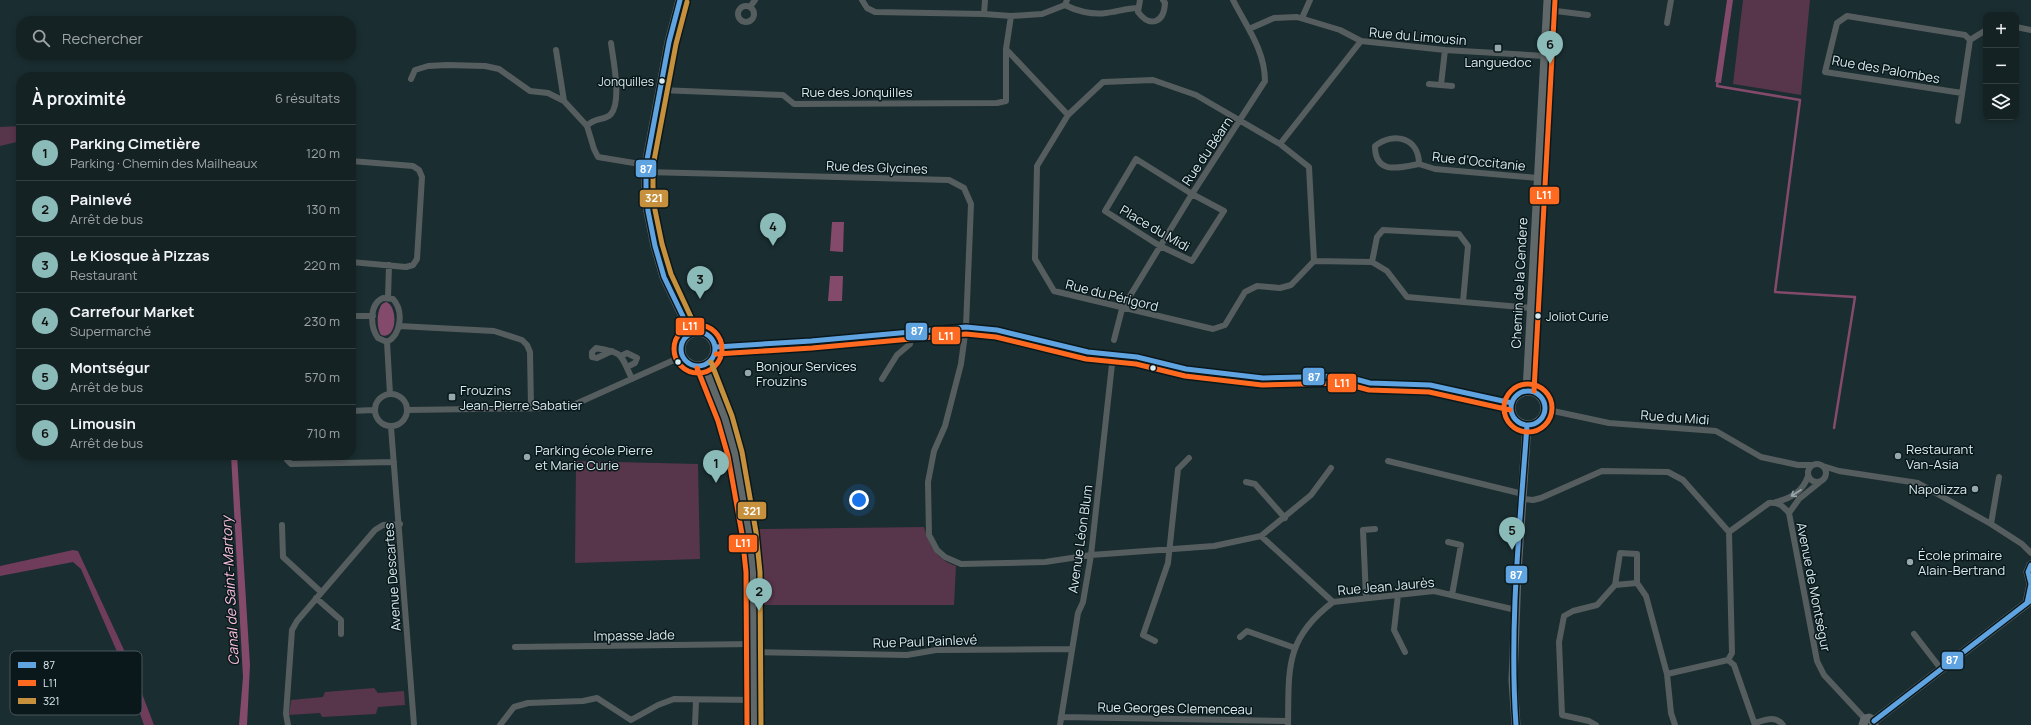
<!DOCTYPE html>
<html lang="fr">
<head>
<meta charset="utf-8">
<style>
	body { margin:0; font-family:Manrope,sans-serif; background:#212f31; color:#f1f3f6 }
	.controls { position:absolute; right:12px; top:12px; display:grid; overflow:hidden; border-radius:8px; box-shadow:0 2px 6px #0003 }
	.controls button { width:36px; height:36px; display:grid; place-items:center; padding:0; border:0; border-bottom:1px solid #333f41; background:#142224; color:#f1f3f6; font:20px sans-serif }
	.you { position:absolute; left:859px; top:500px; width:14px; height:14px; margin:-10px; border:3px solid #fff; border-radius:50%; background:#1a73e8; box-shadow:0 0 0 6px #1a73e833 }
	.badge { display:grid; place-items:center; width:26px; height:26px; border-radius:50%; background:#8bbbb9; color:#111; font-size:13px; font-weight:700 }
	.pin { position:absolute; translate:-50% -33px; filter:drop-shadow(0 1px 2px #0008) }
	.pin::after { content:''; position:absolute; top:21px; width:14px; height:12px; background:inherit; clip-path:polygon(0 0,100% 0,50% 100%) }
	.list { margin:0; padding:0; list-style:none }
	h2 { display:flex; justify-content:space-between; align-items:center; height:52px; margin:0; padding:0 16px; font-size:17px }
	h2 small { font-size:13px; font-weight:400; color:#9da4a6 }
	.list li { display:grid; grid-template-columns:26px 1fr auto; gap:12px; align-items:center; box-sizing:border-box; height:56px; padding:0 16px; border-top:1px solid #333f41 }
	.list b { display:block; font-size:15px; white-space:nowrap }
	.list p { margin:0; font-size:13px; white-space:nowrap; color:#9da4a6 }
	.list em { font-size:13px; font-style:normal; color:#9da4a6 }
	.icon { flex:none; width:22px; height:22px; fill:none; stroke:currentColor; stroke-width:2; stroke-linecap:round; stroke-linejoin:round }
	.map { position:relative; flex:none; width:2031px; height:725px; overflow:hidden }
	.search { position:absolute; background:#142224; box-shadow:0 2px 6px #0003; left:16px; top:16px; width:340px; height:44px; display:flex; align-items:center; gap:10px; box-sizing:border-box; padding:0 14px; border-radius:16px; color:#9da4a6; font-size:15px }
	.panel { position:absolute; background:#142224; box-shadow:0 2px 6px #0003; left:16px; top:72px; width:340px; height:388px; border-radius:16px }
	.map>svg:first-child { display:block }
</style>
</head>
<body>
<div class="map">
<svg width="2031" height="725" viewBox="0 0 2031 725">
	<rect width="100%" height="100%" fill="#1a2d30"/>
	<!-- green -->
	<path fill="#57354a" d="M 1743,0 L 1810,0 L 1801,95 L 1733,84 Z
		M 21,126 L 21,141 L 0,146 L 0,127 Z
		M 576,461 L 698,464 L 700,559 L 575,563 Z
		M 924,527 C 929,545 937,560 956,566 L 954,605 L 760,605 L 760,579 L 754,529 Z
		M 374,688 L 378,693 L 404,691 L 405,705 L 378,707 L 376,714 L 322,717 L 320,713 L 289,715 L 291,700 L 323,697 L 325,692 Z"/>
	<!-- forest -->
	<path fill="#703c5c" d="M 73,550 L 78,551 L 131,665 L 154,725 L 144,725 L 122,663 L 81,569 L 73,562 L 0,576 L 0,566 Z"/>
	<!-- water -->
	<path fill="#844a6b" d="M 1727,0 L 1733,0 L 1721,83 L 1715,82 Z
		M 832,222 L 844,222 L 843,252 L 830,251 Z
		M 830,276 L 843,276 L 842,301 L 828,301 Z
		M 386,302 C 398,305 398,341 381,335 C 376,327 377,311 382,304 Z
		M 231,455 L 237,455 L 250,665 L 247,725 L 239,725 L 243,677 Z"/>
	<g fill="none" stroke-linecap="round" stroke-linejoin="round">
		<!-- stream -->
		<path stroke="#844a6b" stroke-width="2.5" d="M 1718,80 L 1717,86 L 1800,100 L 1775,292 L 1855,297 L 1834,428"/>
		<!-- street -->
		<path stroke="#565d5f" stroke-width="6" d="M 862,0 L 867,8 L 875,12 L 984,14 L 1011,16 L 1006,49 L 1068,115
			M 1140,0 L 1138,12 C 1150,28 1164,23 1165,3 L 1163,0
			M 1065,5 C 1076,11 1092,15 1106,13 C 1117,12 1126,8 1138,8
			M738 14a8 8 0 1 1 16 0a8 8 0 1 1-16 0Z
			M 750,7 L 755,0
			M 1548,10 L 1588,15
			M 984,14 L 985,0
			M 1011,16 L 1042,14 L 1065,5 L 1067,0
			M 1302,18 L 1310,0
			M 1667,23 L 1671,0
			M 2016,27 L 2031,30
			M 1249,29 L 1274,18 L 1297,17 L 1340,30 L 1361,41 L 1445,50 L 1545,56
			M 556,50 L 564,101
			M 411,79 L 415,70 L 428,66 L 447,65 L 485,66 L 499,69 L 530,91 L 548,93 L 564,101 L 587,126 L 594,149 L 598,157 L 646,165
			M 1153,80 L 1196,95 L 1280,144 L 1309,167 L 1314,261 L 1291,285 L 1280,288 L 1257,286 L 1245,292 L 1225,325 L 1213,329 L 1054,291 L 1035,259 L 1037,166 L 1068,115 L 1103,82 Z
			M 1429,84 L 1452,86
			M 1441,85 L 1445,50
			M 660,90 L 783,95 L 794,104 L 997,103 L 1006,101 L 1006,49
			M 1962,93 L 1825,72 L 1837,23 L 1847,16 L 1965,35 L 1970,40
			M 1958,121 L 1970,40 L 1986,30
			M 587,126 C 594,117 605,121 611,114 C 622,101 613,59 611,43
			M 1280,144 L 1361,41
			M 1136,159 L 1192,194 L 1224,211 L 1192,261 L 1160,246 L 1105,211 Z
			M 351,161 L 413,166 L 419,170 L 422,177 L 417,259 L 413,265 L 406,267 L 351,262
			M 1419,164 C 1399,168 1375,175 1375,146 C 1394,131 1419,138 1419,164 L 1435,169 L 1538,178
			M 646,172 L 949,180 L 964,188 L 971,204 L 966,327 L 961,364 L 945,426 L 934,451 L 928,482 L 929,535 L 937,550 L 945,557 L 961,564 L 1045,562 L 1091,555 L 1214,546 L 1261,536 L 1333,602 L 1434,591 L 1516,610
			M 1314,261 L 1372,262 L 1387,271 L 1407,297 L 1531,308
			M 1372,262 L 1377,237 L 1383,230 L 1459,234 L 1468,246 L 1463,302
			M 383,298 L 393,299 C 404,311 401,335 387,342 L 378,338 C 370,327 369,304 383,298 Z
			M 388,298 L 389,265
			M 351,316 L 373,316
			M 399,326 L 494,331 L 522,340 L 527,345 L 530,352 L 531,408
			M 1114,340 L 1122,309 L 1192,194 L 1265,81 C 1265,50 1246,26 1233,0
			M 387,342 L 390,394
			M 716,347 L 811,341 L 966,327 L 997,330 L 1088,352 L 1137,357 L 1186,369 L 1263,378 L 1344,376 L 1370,383 L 1430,385 L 1512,403
			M 612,351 L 597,358 L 592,357 L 592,352 L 596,348 C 625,353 620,354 632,379
			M 621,356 L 627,353 L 637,358 L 635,363 L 627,367
			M 882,379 L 897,355 L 910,344 L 911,332
			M375 410a16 16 0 1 1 32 0a16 16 0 1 1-32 0Z
			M 407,410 L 554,408 L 571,406 L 683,356
			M 351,411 L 374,410
			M 1545,411 L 1553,411 L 1609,423 L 1716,431 L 1761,457 L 1798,465 L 1813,465
			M 391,427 L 414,725
			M 285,455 L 287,460 L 291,464 L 394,462
			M 1388,461 L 1523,494
			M1808 473a9 9 0 1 1 18 0a9 9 0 1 1-18 0Z
			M 1823,466 L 1839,471 L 1918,483 L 1991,524 L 2022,544 L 2031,553
			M 1246,482 L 1255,484 L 1285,518
			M 1523,499 L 1533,500 L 1541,498 L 1602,471 L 1668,472 L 1683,480 L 1729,532 L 1769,503 C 1779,502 1783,506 1789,513 L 1817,661 L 1824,675 L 1865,719
			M 1776,502 C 1792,498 1803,491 1808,476
			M 1789,513 L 1799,499 L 1820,482
			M 1991,524 L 1999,477
			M 282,525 L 283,557 L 321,592
			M 1261,536 L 1311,495 L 1331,468
			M 1448,542 L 1461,545 L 1452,595
			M 1615,585 L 1620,553 L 1637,554 L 1637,583
			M 1398,595 L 1394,630 L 1405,652
			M 1366,597 L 1363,530 L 1375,529
			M 316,598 L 341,620 L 341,634
			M 1914,634 L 1941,669
			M 1240,637 L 1247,631 L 1295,648
			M 1155,641 L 1143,635 L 1168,563 L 1178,469 L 1189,458
			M 515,647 L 754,644
			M 754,652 L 907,655 L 936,650 L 1072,649
			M 1728,660 L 1732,653 L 1729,532
			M 1728,660 L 1734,665 L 1755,725
			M 1061,717 L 1288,721
			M 1755,723 C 1765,720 1775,715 1783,725
			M 288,725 L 286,714 L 292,630 L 297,621 L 375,530 L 383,525 L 400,524
			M 500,725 L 514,707 L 528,703 L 583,701 L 597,698 L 631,720 L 658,705 L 674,699 L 754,700
			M 695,725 L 696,701
			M 1060,725 L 1078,613 L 1083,602 L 1091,555 L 1113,355
			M 1288,725 C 1289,670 1284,639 1333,602
			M 1596,725 L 1589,721 L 1562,715 L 1559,642 L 1564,616 L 1573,611 L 1597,605 L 1615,585 L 1637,583 L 1646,596 L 1667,674
			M 1675,725 L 1671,713 L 1667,674 L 1728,660"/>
		<!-- secondary -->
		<path stroke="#60686a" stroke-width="9" d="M 680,0 L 669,42 L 646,165 L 646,187 L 648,211 L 655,246 L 664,277 L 691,333
			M681 349a17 17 0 1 1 34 0a17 17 0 1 1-34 0Z
			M 704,365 L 725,419 L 735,454 L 749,533 L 753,572 L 754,725
			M 1527,391 L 1548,0
			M1511 408a17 17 0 1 1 34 0a17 17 0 1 1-34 0Z
			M 2027,603 L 2031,584 L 2028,572 L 2031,565
			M 1874,721 L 2031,600
			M 1516,725 L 1513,680 L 1517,573 L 1527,425
			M 1863,725 L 1865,719 L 1869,718 L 1873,720 L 1874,725"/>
		<defs>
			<path id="bus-1" d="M 680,0 L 669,42 L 646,165 L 646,187 L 648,211 L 655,246 L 664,277 L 691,333
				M681 349a17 17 0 1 1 34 0a17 17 0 1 1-34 0Z
				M 716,347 L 811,341 L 966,327 L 997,330 L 1088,352 L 1137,357 L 1186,369 L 1263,378 L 1344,376 L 1370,383 L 1430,385 L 1512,403
				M1511 408a17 17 0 1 1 34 0a17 17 0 1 1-34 0Z
				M 2027,603 L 2031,584 L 2028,572 L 2031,565
				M 1874,721 L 2031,600
				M 1516,725 C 1509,625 1520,525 1527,425"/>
			<path id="bus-2" d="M674 349a24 24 0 1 1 48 0a24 24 0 1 1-48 0Z
				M 716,354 L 812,348 L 966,334 L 996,337 L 1086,359 L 1136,364 L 1185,376 L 1262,385 L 1343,383 L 1369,390 L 1429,392 L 1510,410
				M 697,368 L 718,421 L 728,456 L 742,534 L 746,572 L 747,725
				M1504 408a24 24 0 1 1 48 0a24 24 0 1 1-48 0Z
				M 1534,391 L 1555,0"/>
			<path id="bus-3" d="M 687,2 L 676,44 L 653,166 L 653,187 L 655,210 L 662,244 L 671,274 L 697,330
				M 711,362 L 732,416 L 742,452 L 756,532 L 760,572 L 761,725"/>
		</defs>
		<!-- bus-1 casing -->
		<use href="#bus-1" stroke="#0a181b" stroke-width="8"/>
		<!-- bus-2 casing -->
		<use href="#bus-2" stroke="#0a181b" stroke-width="8"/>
		<!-- bus-3 casing -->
		<use href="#bus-3" stroke="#0a181b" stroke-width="8"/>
		<!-- bus-1 -->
		<use href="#bus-1" stroke="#60a3e1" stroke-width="5"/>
		<!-- bus-2 -->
		<use href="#bus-2" stroke="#ff6a20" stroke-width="5"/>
		<!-- bus-3 -->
		<use href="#bus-3" stroke="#c6903c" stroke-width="5"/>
	</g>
	<!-- one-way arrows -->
	<defs><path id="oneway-shaft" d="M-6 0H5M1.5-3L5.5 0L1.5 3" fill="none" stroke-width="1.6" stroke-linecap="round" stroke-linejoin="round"/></defs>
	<use stroke="#97a4a8" href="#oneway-shaft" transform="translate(1796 493) rotate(147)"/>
	<!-- markers -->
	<g fill="#96a8ad" stroke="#0a181b" stroke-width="1.5">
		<rect x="1494" y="44" width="8" height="8" rx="2"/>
		<circle cx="748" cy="373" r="4"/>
		<rect x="448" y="393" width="8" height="8" rx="2"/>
		<circle cx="1898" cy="456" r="4"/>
		<circle cx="527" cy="457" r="4"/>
		<circle cx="1975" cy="489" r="4"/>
		<circle cx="1910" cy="562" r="4"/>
	</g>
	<g fill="#d8ebf0" stroke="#0a181b" stroke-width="1.5">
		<circle cx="662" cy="81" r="3.5"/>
		<circle cx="1538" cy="316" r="3.5"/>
		<circle cx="678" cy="362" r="3.5"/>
		<circle cx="1153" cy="368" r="3.5"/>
	</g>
	<g text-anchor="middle" stroke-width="3" stroke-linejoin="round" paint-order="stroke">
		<!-- bus labels -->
		<g font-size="12" fill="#d8ebf0" stroke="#0a181b" text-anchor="end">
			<text x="654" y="86">Jonquilles</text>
			<text x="1546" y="321" text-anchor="start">Joliot Curie</text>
		</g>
		<!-- street labels -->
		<g font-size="13" fill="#d8ebf0" stroke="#0a181b">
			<text transform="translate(1418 36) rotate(5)" y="5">Rue du Limousin</text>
			<text transform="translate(1886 69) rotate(10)" y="5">Rue des Palombes</text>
			<text x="857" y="97">Rue des Jonquilles</text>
			<text transform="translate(1207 151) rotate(-56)" y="5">Rue du Béarn</text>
			<text transform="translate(1479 161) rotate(6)" y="5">Rue d’Occitanie</text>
			<text transform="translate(877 167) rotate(2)" y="5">Rue des Glycines</text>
			<text transform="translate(1155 228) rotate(30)" y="5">Place du Midi</text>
			<text transform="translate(1519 283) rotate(-87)" y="5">Chemin de la Cendere</text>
			<text transform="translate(1112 295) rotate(14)" y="5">Rue du Périgord</text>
			<text transform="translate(1675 417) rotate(4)" y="5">Rue du Midi</text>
			<text transform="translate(1080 539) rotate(-82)" y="5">Avenue Léon Blum</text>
			<text transform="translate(392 577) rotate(-94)" y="5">Avenue Descartes</text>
			<text transform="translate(1386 586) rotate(-5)" y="5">Rue Jean Jaurès</text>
			<text transform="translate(1814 587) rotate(79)" y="5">Avenue de Montségur</text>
			<text transform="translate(634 635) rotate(-1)" y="5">Impasse Jade</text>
			<text transform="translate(925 641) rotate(-2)" y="5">Rue Paul Painlevé</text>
			<text transform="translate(1175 708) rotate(1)" y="5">Rue Georges Clemenceau</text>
		</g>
		<!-- poi labels -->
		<g font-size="13" fill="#d8ebf0" stroke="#0a181b" text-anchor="start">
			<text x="1498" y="67" text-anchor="middle">Languedoc</text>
			<text x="756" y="371">Bonjour Services<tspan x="756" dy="15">Frouzins</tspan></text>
			<text x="460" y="395">Frouzins<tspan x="460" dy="15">Jean-Pierre Sabatier</tspan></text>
			<text x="1906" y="454">Restaurant<tspan x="1906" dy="15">Van-Asia</tspan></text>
			<text x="535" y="455">Parking école Pierre<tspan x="535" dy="15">et Marie Curie</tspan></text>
			<text x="1967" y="494" text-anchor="end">Napolizza</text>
			<text x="1918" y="560">École primaire<tspan x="1918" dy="15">Alain-Bertrand</tspan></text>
		</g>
		<!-- water labels -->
		<g font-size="14" font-style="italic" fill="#fbc0de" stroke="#0a181b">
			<text transform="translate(230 591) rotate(-93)" y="5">Canal de Saint-Martory</text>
		</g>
	</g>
	<!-- legend -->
	<rect x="10" y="651" width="132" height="64" rx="6" fill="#0a181b" stroke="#48575b" stroke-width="1"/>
	<rect x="18" y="662" width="18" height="6" fill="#60a3e1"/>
	<rect x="18" y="680" width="18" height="6" fill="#ff6a20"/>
	<rect x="18" y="698" width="18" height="6" fill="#c6903c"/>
	<g font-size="11" fill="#d8ebf0">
		<text x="43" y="669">87</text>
		<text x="43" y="687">L11</text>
		<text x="43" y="705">321</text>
	</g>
	<g stroke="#0a181b" stroke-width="1.5">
		<rect x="635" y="159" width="22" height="19" rx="4" fill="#60a3e1"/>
		<rect x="1529" y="186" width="31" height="19" rx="4" fill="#ff6a20"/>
		<rect x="639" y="189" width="30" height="19" rx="4" fill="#c6903c"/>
		<rect x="675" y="317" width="30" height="19" rx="4" fill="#ff6a20"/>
		<rect x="905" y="322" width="23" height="19" rx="4" fill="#60a3e1"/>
		<rect x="931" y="326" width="30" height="19" rx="4" fill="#ff6a20"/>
		<rect x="1302" y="367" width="23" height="19" rx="4" fill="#60a3e1"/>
		<rect x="1327" y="373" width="30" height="20" rx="4" fill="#ff6a20"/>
		<rect x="737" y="501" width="30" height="19" rx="4" fill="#c6903c"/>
		<rect x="728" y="534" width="30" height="19" rx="4" fill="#ff6a20"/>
		<rect x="1505" y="565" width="23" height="19" rx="4" fill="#60a3e1"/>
		<rect x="1941" y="651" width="23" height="19" rx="4" fill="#60a3e1"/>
	</g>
	<g font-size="11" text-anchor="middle" font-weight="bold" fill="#fff">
		<text x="646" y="173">87</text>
		<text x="1544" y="199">L11</text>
		<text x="654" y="202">321</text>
		<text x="690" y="330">L11</text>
		<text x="917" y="335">87</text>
		<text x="946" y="340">L11</text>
		<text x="1314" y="381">87</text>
		<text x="1342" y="387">L11</text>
		<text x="752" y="515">321</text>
		<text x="743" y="547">L11</text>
		<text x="1516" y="579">87</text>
		<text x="1952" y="664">87</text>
	</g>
</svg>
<div class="controls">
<button>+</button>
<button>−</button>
<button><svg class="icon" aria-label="layers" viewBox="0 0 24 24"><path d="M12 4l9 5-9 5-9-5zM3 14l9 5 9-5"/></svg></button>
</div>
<div class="you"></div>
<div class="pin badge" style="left:716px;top:483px">1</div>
<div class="pin badge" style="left:759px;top:611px">2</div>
<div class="pin badge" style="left:700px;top:299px">3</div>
<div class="pin badge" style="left:773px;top:246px">4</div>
<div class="pin badge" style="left:1512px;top:550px">5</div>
<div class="pin badge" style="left:1550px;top:64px">6</div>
<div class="search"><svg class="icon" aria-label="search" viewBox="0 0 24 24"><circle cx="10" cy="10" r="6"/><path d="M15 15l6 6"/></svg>Rechercher</div>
<section class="panel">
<h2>À proximité<small>6 résultats</small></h2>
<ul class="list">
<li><span class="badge">1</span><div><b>Parking Cimetière</b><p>Parking · Chemin des Mailheaux</p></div><em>120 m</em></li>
<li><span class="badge">2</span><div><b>Painlevé</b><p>Arrêt de bus</p></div><em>130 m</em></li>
<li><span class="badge">3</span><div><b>Le Kiosque à Pizzas</b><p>Restaurant</p></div><em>220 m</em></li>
<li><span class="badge">4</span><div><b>Carrefour Market</b><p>Supermarché</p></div><em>230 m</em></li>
<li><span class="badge">5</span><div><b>Montségur</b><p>Arrêt de bus</p></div><em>570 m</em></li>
<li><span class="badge">6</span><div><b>Limousin</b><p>Arrêt de bus</p></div><em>710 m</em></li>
</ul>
</section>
</div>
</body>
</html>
